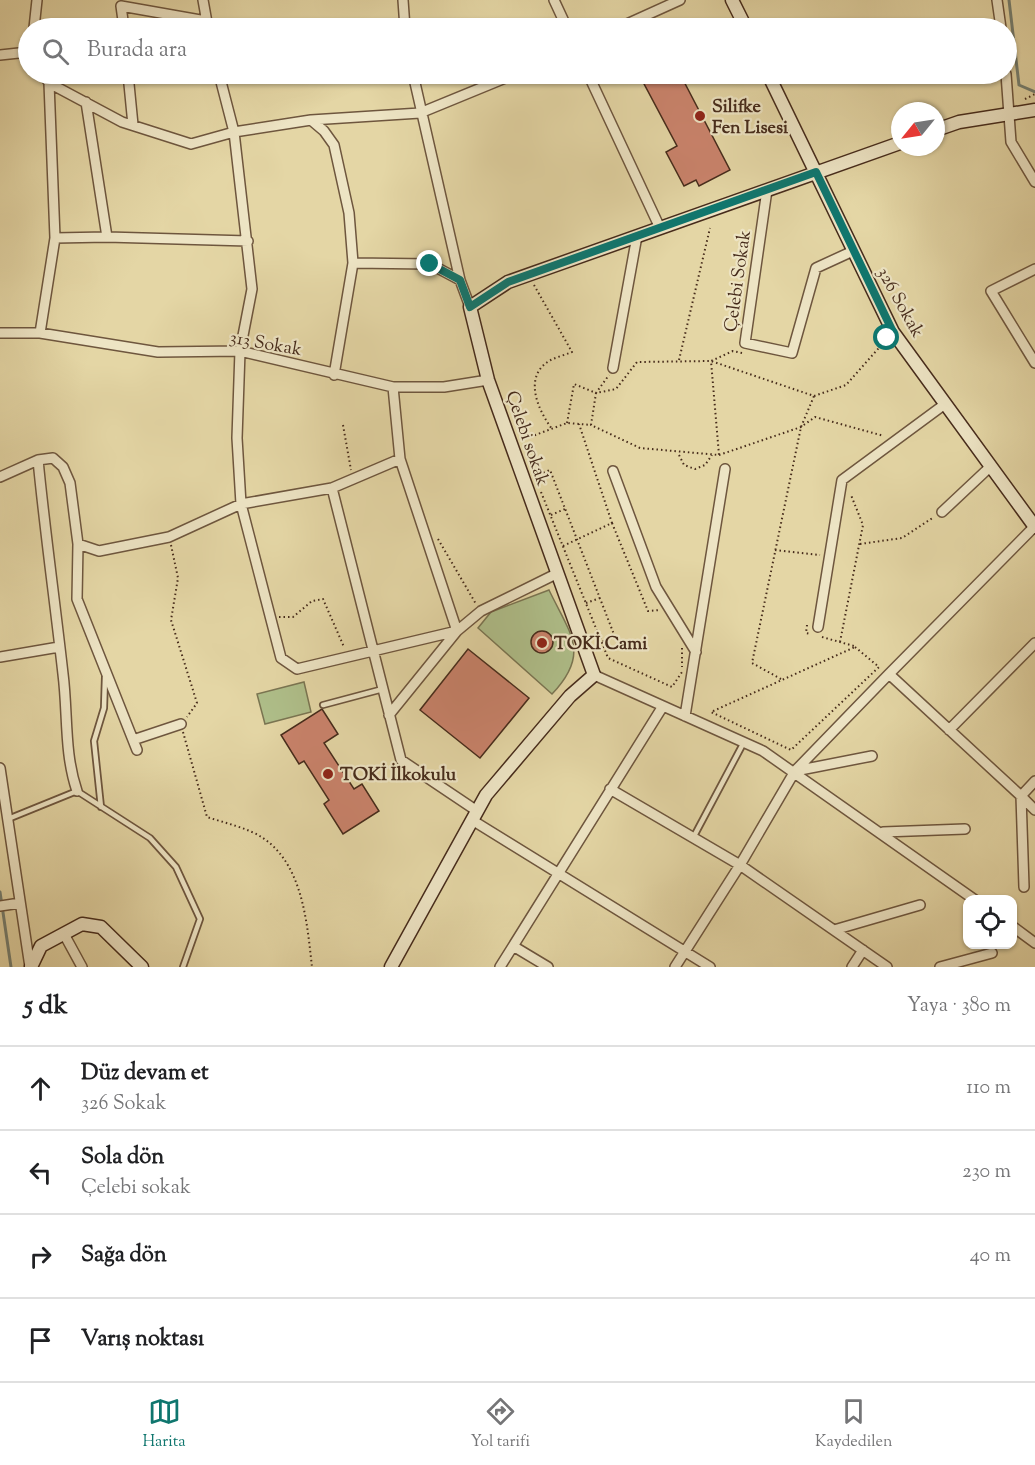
<!DOCTYPE html>
<html lang="tr">
<head>
<meta charset="utf-8">
<style>
	body { margin:0; font-family:"Sorts Mill Goudy",serif; background:#f2f2f2; color:#202124 }
	.controls { position:absolute; right:18px; bottom:18px; display:grid; overflow:hidden; border-radius:12px; box-shadow:0 2px 4px #0004 }
	.controls button { width:54px; height:54px; display:grid; place-items:center; padding:0; border:0; border-bottom:2px solid #e0e0e0; background:#fff; color:#202124; font:30px sans-serif }
	.compass { position:absolute; left:891px; top:102px; width:54px; height:54px; border-radius:50%; background:#fff; box-shadow:0 2px 4px #0004; rotate:240deg }
	.stop { position:absolute; width:18px; height:18px; margin:-14px; border:4px solid #0f766e; border-radius:50%; background:#fff }
	.stop.end { background:#0f766e; border-color:#fff; box-shadow:0 2px 6px #0008 }
	.list { margin:0; padding:0; list-style:none }
	h2 { display:flex; justify-content:space-between; align-items:center; height:78px; margin:0; padding:0 24px; font-size:26px }
	h2 small { font-size:20px; font-weight:400; color:#757577 }
	.list li { display:grid; grid-template-columns:39px 1fr auto; gap:18px; align-items:center; box-sizing:border-box; height:84px; padding:0 24px; border-top:2px solid #e0e0e0 }
	.list b { display:block; font-size:22px; white-space:nowrap }
	.list p { margin:0; font-size:20px; white-space:nowrap; color:#757577 }
	.list em { font-size:20px; font-style:normal; color:#757577 }
	.icon { flex:none; width:33px; height:33px; fill:none; stroke:currentColor; stroke-width:2; stroke-linecap:round; stroke-linejoin:round }
	.map { position:relative; flex:none; width:1035px; height:967px; overflow:hidden }
	.search { position:absolute; background:#fff; box-shadow:0 2px 4px #0004; left:18px; right:18px; top:18px; height:66px; display:flex; align-items:center; gap:15px; box-sizing:border-box; padding:0 21px; border-radius:33px; color:#757577; font-size:22px }
	.sheet { height:414px; background:#fff }
	nav { display:flex; justify-content:space-around; align-items:center; box-sizing:border-box; height:84px; border-top:2px solid #e0e0e0; background:#fff; font-size:16px; color:#757577 }
	nav a { display:grid; justify-items:center; gap:3px }
	nav .on { color:#0f766e }
	.map>svg:first-child { display:block }
</style>
</head>
<body>
<div class="map">
<svg width="1035" height="967" viewBox="0 0 1035 967">
	<rect width="100%" height="100%" fill="#e4d6a5"/>
	<filter id="stains"><feTurbulence type="fractalNoise" baseFrequency=".00333" numOctaves="4"/><feColorMatrix values="0 0 0 0 .2 0 0 0 0 .09 0 0 0 0 .02 0 0 0 .5 -.17"/></filter>
	<radialGradient id="worn" r=".72"><stop offset=".6" stop-color="#630" stop-opacity="0"/><stop offset="1" stop-color="#630" stop-opacity=".3"/></radialGradient>
	<!-- green -->
	<path fill="#afbf8a" stroke="#7a7552" stroke-width="1.5" d="M 549,590 C 570,634 591,653 552,694 L 478,628 L 491,612 Z
		M 304,682 L 311,712 L 265,724 L 257,694 Z"/>
	<g fill="none" stroke-linecap="round" stroke-linejoin="round">
		<!-- stream -->
		<path stroke="#768072" stroke-width="3" d="M 1009,0 L 1019,85 L 1035,92
			M 0,892 L 11,967"/>
	</g>
	<!-- building -->
	<path fill="#ca836c" stroke="#462b1b" stroke-width="1.5" d="M 656,74 L 680,74 L 730,170 L 699,186 L 696,180 L 684,186 L 666,152 L 677,146 L 642,80 Z
		M531 642a11 11 0 1 1 22 0a11 11 0 1 1-22 0Z
		M 468,649 L 529,698 L 480,758 L 420,710 Z
		M 322,709 L 338,734 L 324,743 L 354,789 L 362,784 L 379,811 L 343,834 L 324,804 L 329,800 L 304,761 L 299,764 L 281,735 Z"/>
	<g fill="none" stroke-linecap="round" stroke-linejoin="round">
		<defs>
			<path id="lane" d="M 323,705 L 383,689
				M 101,807 L 94,741 L 104,708 L 105,677
				M 8,819 L 77,791 L 150,838 L 176,867 L 200,919 L 183,967
				M 693,838 L 744,742"/>
			<path id="street" d="M 203,0 L 208,28
				M 403,0 L 405,28
				M 554,0 L 567,28
				M 997,0 L 1001,28
				M 34,28 L 37,0
				M 124,28 L 121,6 L 206,21
				M 618,28 L 680,0
				M 0,55 L 28,52
				M 44,74 L 49,83 L 122,122 L 191,144 L 234,132 L 311,120 L 324,131 L 334,145 L 349,213 L 353,263 L 334,375
				M 128,74 L 133,125
				M 219,74 L 234,132 L 252,289 L 240,351 L 237,438 L 241,504 L 281,658 L 297,669 L 457,631 L 400,459
				M 413,74 L 460,280
				M 588,74 L 660,228
				M 1006,74 L 1011,142 L 1035,182
				M 86,102 L 107,237
				M 311,120 L 420,113 L 515,74
				M 767,190 L 745,343 L 792,353 L 816,268 L 853,251
				M 55,238 L 107,237 L 248,241
				M 353,263 L 430,264 L 460,280 L 470,307
				M 1035,269 L 991,291 L 1035,363
				M 0,333 L 40,333 L 158,352 L 240,351 L 393,387 L 444,387 L 488,380
				M 40,333 L 55,238 L 49,83
				M 613,368 L 637,236
				M 38,460 C 45,532 55,602 63,674 C 68,713 64,753 77,791
				M 613,471 L 656,587 L 696,652
				M 0,477 L 38,460 L 53,458 L 63,467 L 70,483 L 78,544 L 77,599 L 137,750
				M 332,488 L 401,760 L 477,811
				M 942,512 L 991,466
				M 78,544 L 99,551 L 169,537 L 241,504 L 332,488 L 400,459 L 393,387
				M 818,627 L 842,480 L 945,404
				M 0,657 L 59,647
				M 889,674 L 1035,526
				M 594,675 L 763,751 L 975,900
				M 389,715 L 457,631 L 481,611 L 556,574
				M 685,716 L 725,469
				M 949,730 L 1035,643
				M 133,740 L 181,724
				M 0,768 L 30,967
				M 795,771 L 872,756
				M 610,789 L 740,865 L 887,967
				M 1021,796 L 1024,887
				M 1021,796 L 1035,810
				M 472,820 L 710,967
				M 883,832 L 965,829
				M 0,906 L 20,903
				M 1012,926 L 1035,943
				M 834,930 L 920,905
				M 64,934 L 82,967
				M 513,946 L 548,967
				M 500,967 L 663,706
				M 675,967 L 740,865 L 795,771 L 889,674 L 1021,796 L 1035,781
				M 852,967 L 863,950
				M 940,967 L 992,953"/>
			<path id="secondary" d="M 732,0 L 746,28
				M 768,74 L 893,332 L 1035,527
				M 936,130 L 959,122 L 1035,110
				M 31,967 L 41,946 L 82,924 L 101,927 L 142,967
				M 391,967 L 486,795 L 570,696 L 594,675 L 488,380 L 470,307 L 508,282 L 900,143"/>
		</defs>
		<!-- lane casing -->
		<use href="#lane" stroke="#6e563e" stroke-width="8"/>
		<!-- street casing -->
		<use href="#street" stroke="#6e563e" stroke-width="12"/>
		<!-- secondary casing -->
		<use href="#secondary" stroke="#462b1b" stroke-width="15"/>
		<!-- path -->
		<path stroke="#462b1b" stroke-width="2" stroke-dasharray="1.5 3" stroke-linecap="butt" d="M 1025,99 L 1035,94
			M 534,285 L 572,352 C 565,355 556,357 549,361 C 523,377 538,410 552,429
			M 742,353 L 733,351 L 711,361 L 719,455 L 640,448 L 591,425 L 596,393 L 616,389 L 637,362 L 711,361 L 814,396 L 846,385 L 885,341
			M 679,360 L 710,228
			M 567,423 L 574,384 L 596,393 L 609,375
			M 343,425 L 351,470
			M 522,440 L 567,423 L 591,425
			M 679,455 L 684,465 L 695,469 L 705,465 L 712,455
			M 719,455 L 801,427 L 815,417 L 884,436
			M 535,476 L 550,470 L 615,637 L 601,642
			M 541,492 L 608,658 L 672,687 L 682,672
			M 551,515 L 565,509
			M 612,523 L 648,611 L 660,610
			M 438,539 L 476,604
			M 860,544 L 902,538 L 934,517
			M 171,545 L 178,578 L 171,620 L 197,703 L 187,717
			M 563,546 L 612,523 L 579,424
			M 775,550 L 820,555
			M 586,603 L 600,598
			M 279,617 L 293,617 L 312,601 L 323,599 L 344,647
			M 807,625 L 806,633 L 810,634
			M 822,637 L 854,646
			M 840,642 L 863,525 L 851,495
			M 855,647 L 879,667 L 791,750 L 711,712 Z
			M 682,648 L 682,667
			M 781,679 L 752,663 L 801,427 L 814,396
			M 183,732 L 207,817 C 225,823 248,828 263,838 C 303,865 307,923 312,967"/>
		<!-- lane -->
		<use href="#lane" stroke="#ede4c4" stroke-width="4.5"/>
		<!-- street -->
		<use href="#street" stroke="#ede4c4" stroke-width="9"/>
		<!-- secondary -->
		<use href="#secondary" stroke="#ede4c4" stroke-width="12"/>
	</g>
	<g fill="none" stroke-linecap="round" stroke-linejoin="round">
		<!-- route -->
		<path stroke="#0f766e" stroke-width="8" d="M 430,264 L 460,280 L 470,307 L 508,282 L 816,172 L 893,332 L 887,338"/>
	</g>
	<!-- markers -->
	<g fill="#8f2418" stroke="#ede4c4" stroke-width="2">
		<circle cx="700" cy="116" r="6"/>
		<circle cx="542" cy="643" r="6"/>
		<circle cx="328" cy="774" r="6"/>
	</g>
	<g text-anchor="middle" stroke-width="4.5" stroke-linejoin="round" paint-order="stroke">
		<!-- poi labels -->
		<g font-size="18" font-weight="bold" fill="#462b1b" stroke="#ede4c4" text-anchor="start">
			<text x="712" y="112">Silifke<tspan x="712" dy="21">Fen Lisesi</tspan></text>
			<text x="554" y="649">TOKİ Cami</text>
			<text x="340" y="780">TOKİ İlkokulu</text>
		</g>
		<!-- street labels -->
		<g font-size="18" fill="#462b1b" stroke="#ede4c4">
			<text transform="translate(737 281) rotate(-82)" y="6">Çelebi Sokak</text>
			<text transform="translate(901 302) rotate(61)" y="6">326 Sokak</text>
			<text transform="translate(266 343) rotate(10)" y="6">313 Sokak</text>
			<text transform="translate(528 438) rotate(71)" y="6">Çelebi sokak</text>
		</g>
	</g>
	<rect width="100%" height="100%" filter="url(#stains)"/>
	<rect width="100%" height="100%" fill="url(#worn)"/>
</svg>
<div class="controls">
<button><svg class="icon" aria-label="locate" viewBox="0 0 24 24"><circle cx="12" cy="12" r="6"/><path d="M12 2v4M12 18v4M2 12h4M18 12h4"/></svg></button>
</div>
<svg class="compass" viewBox="-18 -18 36 36"><path d="M0-13l5 13h-10z" fill="#e53935"/><path d="M0 13l5-13h-10z" fill="#757577"/></svg>
<div class="stop" style="left:887px;top:338px"></div>
<div class="stop end" style="left:430px;top:264px"></div>
<div class="search"><svg class="icon" aria-label="search" viewBox="0 0 24 24"><circle cx="10" cy="10" r="6"/><path d="M15 15l6 6"/></svg>Burada ara</div>
</div>
<section class="sheet">
<h2>5 dk<small>Yaya · 380 m</small></h2>
<ul class="list">
<li><svg class="icon" aria-label="ahead" viewBox="0 0 24 24"><path d="M12 20V5M6 11l6-6 6 6"/></svg><div><b>Düz devam et</b><p>326 Sokak</p></div><em>110 m</em></li>
<li><svg class="icon" aria-label="left" viewBox="0 0 24 24"><path d="M17 20v-9H6M10 6l-5 5 5 5"/></svg><div><b>Sola dön</b><p>Çelebi sokak</p></div><em>230 m</em></li>
<li><svg class="icon" aria-label="right" viewBox="0 0 24 24"><path d="M7 20v-9h11M14 6l5 5-5 5"/></svg><div><b>Sağa dön</b></div><em>40 m</em></li>
<li><svg class="icon" aria-label="arrive" viewBox="0 0 24 24"><path d="M6 21V4h12l-3 4 3 4H6"/></svg><div><b>Varış noktası</b></div></li>
</ul>
</section>
<nav>
<a class="on"><svg class="icon" aria-label="map" viewBox="0 0 24 24"><path d="M3 6l6-2 6 2 6-2v14l-6 2-6-2-6 2zM9 4v14M15 6v14"/></svg>Harita</a>
<a><svg class="icon" aria-label="directions" viewBox="0 0 24 24"><path d="M12 3l9 9-9 9-9-9zM9 14v-3h6M13 9l2 2-2 2"/></svg>Yol tarifi</a>
<a><svg class="icon" aria-label="saved" viewBox="0 0 24 24"><path d="M7 4h10v16l-5-4-5 4z"/></svg>Kaydedilen</a>
</nav>
</body>
</html>
